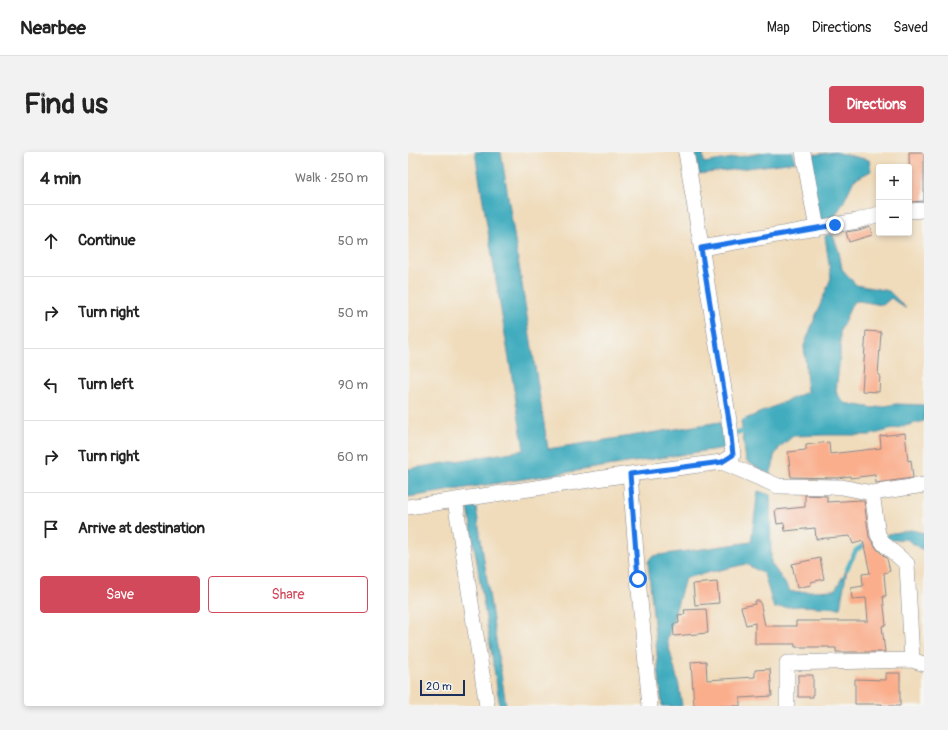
<!DOCTYPE html>
<html lang="en">
<head>
<meta charset="utf-8">
<style>
	body { margin:0; font-family:Pangolin,sans-serif; background:#f2f2f2; color:#222 }
	.controls { position:absolute; right:12px; top:12px; display:grid; overflow:hidden; border-radius:4px; box-shadow:0 2px 6px #0003 }
	.controls button { width:36px; height:36px; display:grid; place-items:center; padding:0; border:0; border-bottom:1px solid #e0e0e0; background:#fff; color:#222; font:20px sans-serif }
	.scale { position:absolute; left:12px; bottom:10px; width:45px; box-sizing:border-box; padding-left:4px; border:2px solid #1b2f5e; border-top:0; font-size:11px; line-height:14px; white-space:nowrap; color:#1b2f5e; -webkit-text-stroke:3px #f6f6f2; paint-order:stroke }
	.stop { position:absolute; width:12px; height:12px; margin:-9px; border:3px solid #1a73e8; border-radius:50%; background:#fff }
	.stop.end { background:#1a73e8; border-color:#fff; box-shadow:0 1px 4px #0008 }
	.list { margin:0; padding:0; list-style:none }
	h2 { display:flex; justify-content:space-between; align-items:center; height:52px; margin:0; padding:0 16px; font-size:17px }
	h2 small { font-size:13px; font-weight:400; color:#767676 }
	.list li { display:grid; grid-template-columns:26px 1fr auto; gap:12px; align-items:center; box-sizing:border-box; height:72px; padding:0 16px; border-top:1px solid #e0e0e0 }
	.list b { display:block; font-size:15px; white-space:nowrap }
	.list em { font-size:13px; font-style:normal; color:#767676 }
	.actions { display:flex; gap:8px; padding:12px 16px }
	.actions a { flex:1; padding:9px 0; border:1px solid #d1495b; border-radius:4px; text-align:center; font-size:14px; color:#d1495b }
	.actions .main { background:#d1495b; color:#fff }
	.icon { flex:none; width:22px; height:22px; fill:none; stroke:currentColor; stroke-width:2; stroke-linecap:round; stroke-linejoin:round }
	.map { position:relative; flex:none; width:516px; height:554px; overflow:hidden; border-radius:4px }
	header { display:flex; align-items:center; gap:24px; box-sizing:border-box; height:56px; padding:0 20px; background:#fff; border-bottom:1px solid #e0e0e0 }
	header strong { font-size:19px }
	nav { display:flex; gap:22px; margin-inline-start:auto; font-size:14px }
	.intro { display:flex; align-items:center; justify-content:space-between; box-sizing:border-box; height:96px; padding:0 24px }
	h1 { margin:0; font-size:28px }
	.button { padding:10px 18px; border-radius:4px; background:#d1495b; color:#fff; font-size:14px; font-weight:700 }
	main { display:flex; gap:24px; padding:0 24px }
	aside { flex:1; background:#fff; border-radius:4px; box-shadow:0 2px 6px #0003 }
	.map>svg:first-child { display:block }
</style>
</head>
<body>
<header>
<strong>Nearbee</strong>
<nav><a>Map</a><a>Directions</a><a>Saved</a></nav>
</header>
<div class="intro"><h1>Find us</h1><a class="button">Directions</a></div>
<main>
<aside>
<h2>4 min<small>Walk · 250 m</small></h2>
<ul class="list">
<li><svg class="icon" aria-label="ahead" viewBox="0 0 24 24"><path d="M12 20V5M6 11l6-6 6 6"/></svg><div><b>Continue</b></div><em>50 m</em></li>
<li><svg class="icon" aria-label="right" viewBox="0 0 24 24"><path d="M7 20v-9h11M14 6l5 5-5 5"/></svg><div><b>Turn right</b></div><em>50 m</em></li>
<li><svg class="icon" aria-label="left" viewBox="0 0 24 24"><path d="M17 20v-9H6M10 6l-5 5 5 5"/></svg><div><b>Turn left</b></div><em>90 m</em></li>
<li><svg class="icon" aria-label="right" viewBox="0 0 24 24"><path d="M7 20v-9h11M14 6l5 5-5 5"/></svg><div><b>Turn right</b></div><em>60 m</em></li>
<li><svg class="icon" aria-label="arrive" viewBox="0 0 24 24"><path d="M6 21V4h12l-3 4 3 4H6"/></svg><div><b>Arrive at destination</b></div></li>
</ul>
<div class="actions"><a class="main">Save</a><a>Share</a></div>
</aside>
<div class="map">
<svg width="516" height="554" viewBox="0 0 516 554">
	<rect width="100%" height="100%" fill="#f6f6f2"/>
	<filter id="ink" filterUnits="userSpaceOnUse"><feTurbulence type="fractalNoise" baseFrequency=".025" numOctaves="2"/><feDisplacementMap in="SourceGraphic" scale="8" xChannelSelector="R" yChannelSelector="G"/><feConvolveMatrix kernelMatrix="1 2 1 2 8 2 1 2 1" color-interpolation-filters="sRGB"/></filter>
	<filter id="wash" filterUnits="userSpaceOnUse"><feTurbulence type="fractalNoise" baseFrequency=".012" numOctaves="4" result="noise"/><feDisplacementMap in="SourceGraphic" scale="16" xChannelSelector="R" yChannelSelector="G"/><feGaussianBlur stdDeviation="0.9" result="paint"/><feColorMatrix in="noise" values="0 0 0 0 0 0 0 0 0 0 0 0 0 0 0 0 0 1.4 0 .05"/><feComposite in="paint" operator="in"/></filter>
	<g filter="url(#wash)">
		<rect width="100%" height="100%" fill="#f0dcbb"/>
		<!-- water -->
		<path fill="#40acbe" stroke="#2e6e8e" d="M 67,0 L 93,0 L 140,297 L 312,270 L 316,296 L 0,345 L 0,317 L 116,298 Z
			M 288,0 L 295,0 L 296,11 L 360,0 L 385,0 L 388,10 L 291,22 Z
			M 427,0 L 461,8 L 463,19 L 446,28 L 435,51 L 425,67 L 419,69 L 411,67 L 402,6 L 404,3 Z
			M 421,82 L 425,83 L 431,100 L 434,117 L 448,133 L 481,139 L 498,156 L 494,154 L 483,146 L 475,153 L 451,149 L 445,150 L 432,179 L 432,204 L 428,240 L 436,251 L 465,256 L 488,252 L 516,253 L 516,269 L 462,283 L 416,283 L 385,284 L 372,295 L 366,304 L 365,313 L 362,323 L 338,309 L 333,269 L 399,240 L 398,216 L 396,194 L 406,168 L 423,126 L 417,84 Z
			M 350,339 L 362,343 L 363,411 L 383,440 L 427,438 L 439,417 L 432,456 L 392,454 L 366,456 L 356,422 L 338,412 L 277,426 L 259,488 L 271,534 L 274,554 L 254,554 L 240,410 L 244,404 L 343,390 Z
			M 60,355 L 68,355 L 98,554 L 92,554 Z
			M 503,378 L 516,381 L 516,397 L 513,397 L 498,387 L 484,388 L 480,382 Z"/>
		<g fill="none" stroke-linecap="round" stroke-linejoin="round">
			<!-- stream -->
			<path stroke="#40acbe" stroke-width="4.5" d="M 314,283 L 340,279
				M 439,417 L 448,398 L 456,393 L 482,385"/>
		</g>
		<g id="blocks">
			<!-- building -->
			<path fill="#faae8c" d="M 501,0 L 516,0 L 516,49 L 502,50 Z
				M 462,74 L 464,83 L 441,90 L 438,80 L 451,78 Z
				M 458,179 L 473,180 L 470,223 L 472,223 L 471,240 L 454,239 Z
				M 497,281 L 500,309 L 503,308 L 505,326 L 468,331 L 467,323 L 442,326 L 442,324 L 429,326 L 383,325 L 380,300 L 398,298 L 398,293 L 421,290 L 422,302 L 473,296 L 472,284 Z
				M 397,343 L 419,344 L 419,350 L 452,348 L 456,349 L 461,385 L 469,397 L 479,407 L 482,419 L 476,421 L 478,444 L 475,444 L 478,473 L 474,474 L 477,500 L 428,500 L 428,496 L 421,496 L 421,495 L 387,495 L 387,492 L 347,492 L 347,471 L 338,473 L 333,455 L 347,452 L 347,449 L 352,449 L 357,474 L 388,474 L 388,469 L 460,469 L 458,446 L 444,447 L 443,436 L 455,434 L 454,422 L 462,421 L 455,389 L 445,392 L 442,384 L 408,387 L 407,376 L 377,379 L 376,371 L 369,372 L 367,358 L 397,355 Z
				M 412,406 L 416,427 L 403,430 L 403,433 L 389,436 L 384,412 Z
				M 309,430 L 311,451 L 287,453 L 285,432 Z
				M 298,457 L 300,481 L 266,484 L 265,472 L 271,471 L 270,463 L 277,462 L 276,458 Z
				M 298,509 L 299,528 L 347,525 L 347,518 L 362,517 L 364,544 L 332,546 L 332,554 L 286,554 L 283,510 Z
				M 478,521 L 492,521 L 492,554 L 474,554 L 474,552 L 447,552 L 447,527 L 478,528 Z
				M 390,523 L 405,523 L 405,545 L 390,545 Z"/>
		</g>
	</g>
	<g filter="url(#ink)">
		<use href="#blocks" fill-opacity="0" stroke="#86868c" stroke-width="1"/>
		<g fill="none" stroke-linecap="round" stroke-linejoin="round">
			<defs>
				<path id="minor" d="M 395,0 L 409,77
					M 501,59 L 516,58
					M 293,96 L 449,69 L 471,62
					M 314,310 L 370,334 L 434,335 L 464,341
					M 222,322 L 230,427 L 242,554
					M 47,348 L 79,554
					M 0,355 L 222,322 L 314,310 L 325,303 L 322,275 L 278,0
					M 504,508 L 499,412 L 476,392 L 470,383 L 464,341 L 516,333
					M 379,554 L 379,511 L 504,508 L 516,512"/>
			</defs>
			<!-- minor casing -->
			<use href="#minor" stroke="#86868c" stroke-width="16"/>
			<!-- minor -->
			<use href="#minor" stroke="#fff" stroke-width="15"/>
		</g>
	</g>
	<g fill="none" stroke-linecap="round" stroke-linejoin="round" filter="url(#ink)">
		<!-- route -->
		<path stroke="#1a73e8" stroke-width="5" d="M 230,427 L 222,322 L 314,310 L 325,303 L 322,275 L 293,96 L 427,73"/>
	</g>
</svg>
<div class="controls">
<button>+</button>
<button>−</button>
</div>
<div class="scale">20 m</div>
<div class="stop" style="left:230px;top:427px"></div>
<div class="stop end" style="left:427px;top:73px"></div>
</div>
</main>
</body>
</html>
